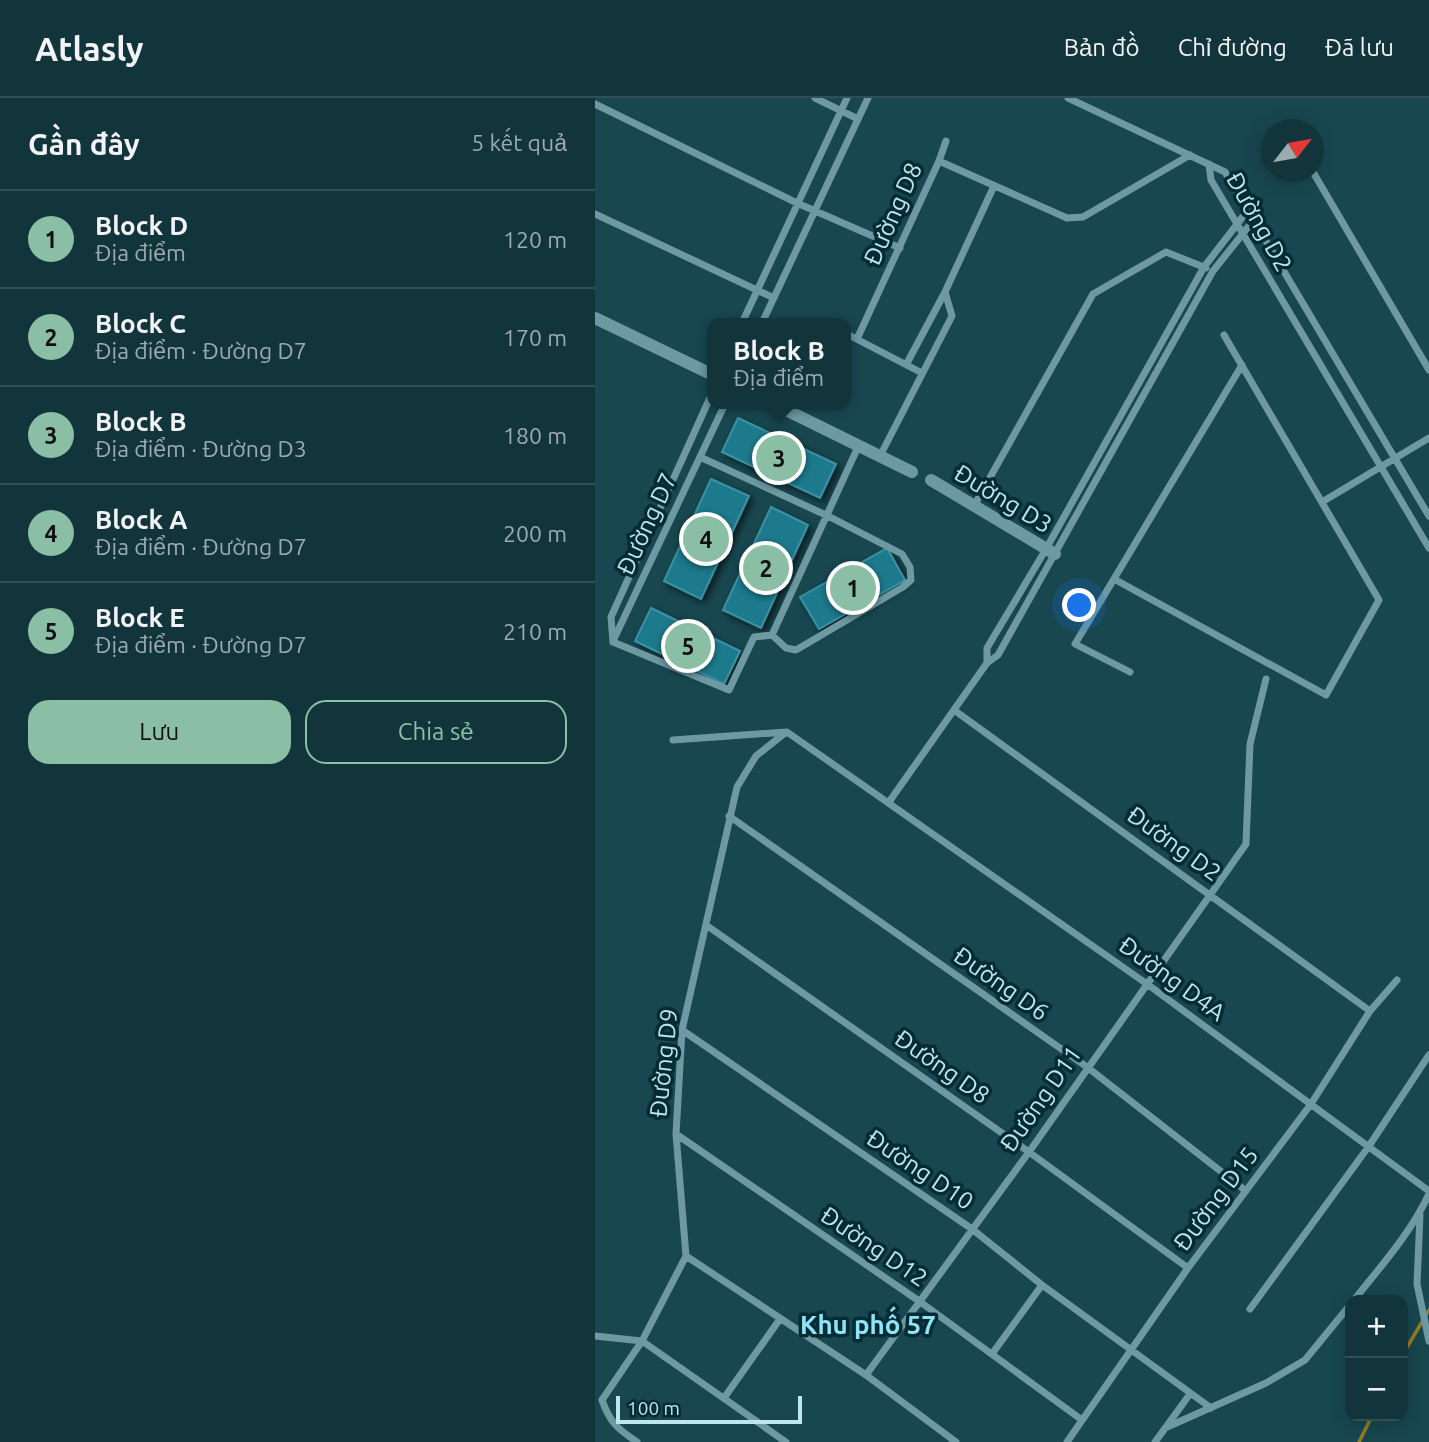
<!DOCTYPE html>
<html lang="vi">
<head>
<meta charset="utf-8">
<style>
	body { margin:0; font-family:Ubuntu,sans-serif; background:#1f4047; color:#f1f3f6 }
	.controls { position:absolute; right:21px; bottom:21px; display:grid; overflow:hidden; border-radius:14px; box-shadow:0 4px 18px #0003 }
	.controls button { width:63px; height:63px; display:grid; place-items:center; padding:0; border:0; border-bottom:2px solid #315056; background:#12353c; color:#f1f3f6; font:35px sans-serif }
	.compass { position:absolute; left:666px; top:21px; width:63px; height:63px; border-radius:50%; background:#12353c; box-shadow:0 4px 18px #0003; rotate:59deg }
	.scale { position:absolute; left:21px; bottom:18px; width:186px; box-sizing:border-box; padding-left:7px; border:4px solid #bee6ef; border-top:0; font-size:19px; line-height:24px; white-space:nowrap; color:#bee6ef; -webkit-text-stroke:5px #052c33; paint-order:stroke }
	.you { position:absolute; left:485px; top:508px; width:24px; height:24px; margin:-18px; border:5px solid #fff; border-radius:50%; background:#1a73e8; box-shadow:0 0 0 10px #1a73e833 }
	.badge { display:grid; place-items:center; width:46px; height:46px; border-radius:50%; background:#8abfa5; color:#111; font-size:23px; font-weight:700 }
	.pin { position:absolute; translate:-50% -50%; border:4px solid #fff; box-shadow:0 2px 7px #0006 }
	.popup { position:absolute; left:112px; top:220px; width:144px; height:91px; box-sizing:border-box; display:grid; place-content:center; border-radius:14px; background:#12353c; filter:drop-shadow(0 2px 5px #0005); font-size:23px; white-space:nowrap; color:#9cabaf }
	.popup b { font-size:26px; color:#f1f3f6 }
	.popup::after { content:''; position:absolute; left:50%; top:100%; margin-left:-14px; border:14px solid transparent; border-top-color:#12353c }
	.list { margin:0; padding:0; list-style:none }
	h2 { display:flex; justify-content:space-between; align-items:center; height:91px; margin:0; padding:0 28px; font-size:30px }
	h2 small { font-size:23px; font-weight:400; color:#9cabaf }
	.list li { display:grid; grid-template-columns:46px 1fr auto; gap:21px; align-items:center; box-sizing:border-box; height:98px; padding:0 28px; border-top:2px solid #315056 }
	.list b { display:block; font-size:26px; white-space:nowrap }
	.list p { margin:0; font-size:23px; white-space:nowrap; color:#9cabaf }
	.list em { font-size:23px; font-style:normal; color:#9cabaf }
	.actions { display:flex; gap:14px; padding:21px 28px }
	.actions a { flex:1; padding:16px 0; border:2px solid #8abfa5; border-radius:21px; text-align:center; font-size:24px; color:#8abfa5 }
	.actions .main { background:#8abfa5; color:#111 }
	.map { position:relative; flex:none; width:834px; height:1344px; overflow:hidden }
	header { display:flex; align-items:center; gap:42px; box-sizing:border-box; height:98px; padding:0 35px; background:#12353c; border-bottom:2px solid #315056 }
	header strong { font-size:33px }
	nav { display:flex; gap:38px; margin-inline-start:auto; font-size:24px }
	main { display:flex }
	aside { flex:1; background:#12353c }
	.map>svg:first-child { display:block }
</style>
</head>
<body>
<header>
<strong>Atlasly</strong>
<nav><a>Bản đồ</a><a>Chỉ đường</a><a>Đã lưu</a></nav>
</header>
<main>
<aside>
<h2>Gần đây<small>5 kết quả</small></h2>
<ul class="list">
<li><span class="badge">1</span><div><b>Block D</b><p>Địa điểm</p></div><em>120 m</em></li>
<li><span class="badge">2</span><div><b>Block C</b><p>Địa điểm · Đường D7</p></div><em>170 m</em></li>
<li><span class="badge">3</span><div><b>Block B</b><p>Địa điểm · Đường D3</p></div><em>180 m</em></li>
<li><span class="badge">4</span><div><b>Block A</b><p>Địa điểm · Đường D7</p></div><em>200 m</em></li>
<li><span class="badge">5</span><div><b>Block E</b><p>Địa điểm · Đường D7</p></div><em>210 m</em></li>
</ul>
<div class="actions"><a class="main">Lưu</a><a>Chia sẻ</a></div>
</aside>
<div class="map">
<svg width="834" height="1344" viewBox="0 0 834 1344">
	<defs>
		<filter id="shadow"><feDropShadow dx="3.5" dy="3.5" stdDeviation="3.5" flood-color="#0009"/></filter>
	</defs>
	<rect width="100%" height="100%" fill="#184750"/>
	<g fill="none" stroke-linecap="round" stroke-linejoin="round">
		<!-- stream -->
		<path stroke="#947d24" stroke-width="3.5" d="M 808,1256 L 834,1212
			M 764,1344 L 777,1318"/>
	</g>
	<!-- building -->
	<path fill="#1b7a8c" stroke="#3a92a4" stroke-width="2" filter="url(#shadow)" d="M 143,320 L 241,366 L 225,400 L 127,354 Z
		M 116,381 L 154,398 L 106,501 L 69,483 Z
		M 176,409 L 213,427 L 166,530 L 128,512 Z
		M 292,450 L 310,482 L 224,531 L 205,499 Z
		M 56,510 L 145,553 L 129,586 L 40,543 Z"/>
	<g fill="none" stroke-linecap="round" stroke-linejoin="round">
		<!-- minor -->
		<path stroke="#6e99a3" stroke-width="7" d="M 220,0 L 263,21
			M 473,0 L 630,74 L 834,418
			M 0,6 L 202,105 L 305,150
			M 344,63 L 351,43
			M 614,66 L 616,82 L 834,450
			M 718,74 L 834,272
			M 0,116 L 179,200
			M 147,225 L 252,0
			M 167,225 L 273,0
			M 250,235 L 327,275
			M 262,241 L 344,63 L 472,120 L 488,119 L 595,57
			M 311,267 L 350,194 L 399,88
			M 285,358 L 357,218 L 350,194
			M 105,359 L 233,418 L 307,456 L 315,469 L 316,482 L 308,489 L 201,552 L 191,550 L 177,537
			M 727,404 L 834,340
			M 379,408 L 498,196 L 571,154 L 611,170
			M 519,481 L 731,597 L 784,502 L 629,237
			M 18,543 L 130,306
			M 18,544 L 134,592 L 159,539 L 177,537 L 263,349
			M 18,544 L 16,519 L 118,293
			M 392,565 L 392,550 L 451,451 L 609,169 L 653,112
			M 535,574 L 480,546 L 647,267
			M 359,612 L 775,913
			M 78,642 L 192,634 L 552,886 L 834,1093
			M 294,704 L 392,565 L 403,557 L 618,173 L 658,123
			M 134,718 L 492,969 L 651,1093
			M 111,827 L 434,1054 L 593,1170
			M 87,932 L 377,1131 L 447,1187 L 616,1310
			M 81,1036 L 324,1203 L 487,1322
			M 825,1117 L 822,1186 L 834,1243
			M 91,1158 L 271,1277 L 361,1344
			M 759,1202 C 786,1168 815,1136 834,1096
			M 655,1211 L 774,1048 L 834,957
			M 0,1238 L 47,1243 L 191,1344
			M 397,1256 L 447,1187
			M 271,1277 L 434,1054 L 651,746 L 655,646 L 671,581
			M 129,1300 L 185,1221
			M 570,1330 L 671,1285 L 710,1262 L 755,1207
			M 42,1344 C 23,1331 15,1325 7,1302 L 47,1243 L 91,1158 L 81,1036 L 87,932 L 142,689 L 161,658 L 190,635
			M 472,1344 L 593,1170 L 716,1006 L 775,913 L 802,882
			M 560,1344 L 595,1296"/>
		<!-- tertiary -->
		<path stroke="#6e99a3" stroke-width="12" d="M 0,220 L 118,277
			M 179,306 L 317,374
			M 336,382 L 460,456"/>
	</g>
	<g text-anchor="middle" stroke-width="7" stroke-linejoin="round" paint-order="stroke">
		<!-- street labels -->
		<g font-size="24" fill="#bee6ef" stroke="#052c33">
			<text transform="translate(298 116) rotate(-66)" y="8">Đường D8</text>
			<text transform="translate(664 124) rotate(61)" y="8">Đường D2</text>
			<text transform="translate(408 401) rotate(31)" y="8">Đường D3</text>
			<text transform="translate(52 426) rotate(-65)" y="8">Đường D7</text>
			<text transform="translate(579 746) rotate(36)" y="8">Đường D2</text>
			<text transform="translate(577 881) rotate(36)" y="8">Đường D4A</text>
			<text transform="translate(406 886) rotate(35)" y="8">Đường D6</text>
			<text transform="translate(69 965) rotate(-84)" y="8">Đường D9</text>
			<text transform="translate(347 969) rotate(35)" y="8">Đường D8</text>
			<text transform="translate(446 1001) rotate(-55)" y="8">Đường D11</text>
			<text transform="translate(325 1072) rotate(34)" y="8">Đường D10</text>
			<text transform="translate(621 1101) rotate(-53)" y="8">Đường D15</text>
			<text transform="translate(279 1149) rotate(34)" y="8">Đường D12</text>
		</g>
		<!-- neighbourhood labels -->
		<g font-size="26" font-weight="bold" fill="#8fe4f8" stroke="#052c33">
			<text x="273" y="1236">Khu phố 57</text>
		</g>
	</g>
</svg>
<div class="controls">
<button>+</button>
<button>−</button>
</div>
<svg class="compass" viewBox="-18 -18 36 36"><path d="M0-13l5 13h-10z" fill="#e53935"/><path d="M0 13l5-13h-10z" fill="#9cabaf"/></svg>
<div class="scale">100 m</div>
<div class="you"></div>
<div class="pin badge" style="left:258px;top:490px">1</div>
<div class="pin badge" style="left:171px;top:470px">2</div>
<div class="pin badge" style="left:184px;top:360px">3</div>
<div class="popup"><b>Block B</b>Địa điểm</div>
<div class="pin badge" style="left:111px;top:441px">4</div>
<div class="pin badge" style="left:93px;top:548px">5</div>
</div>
</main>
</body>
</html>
